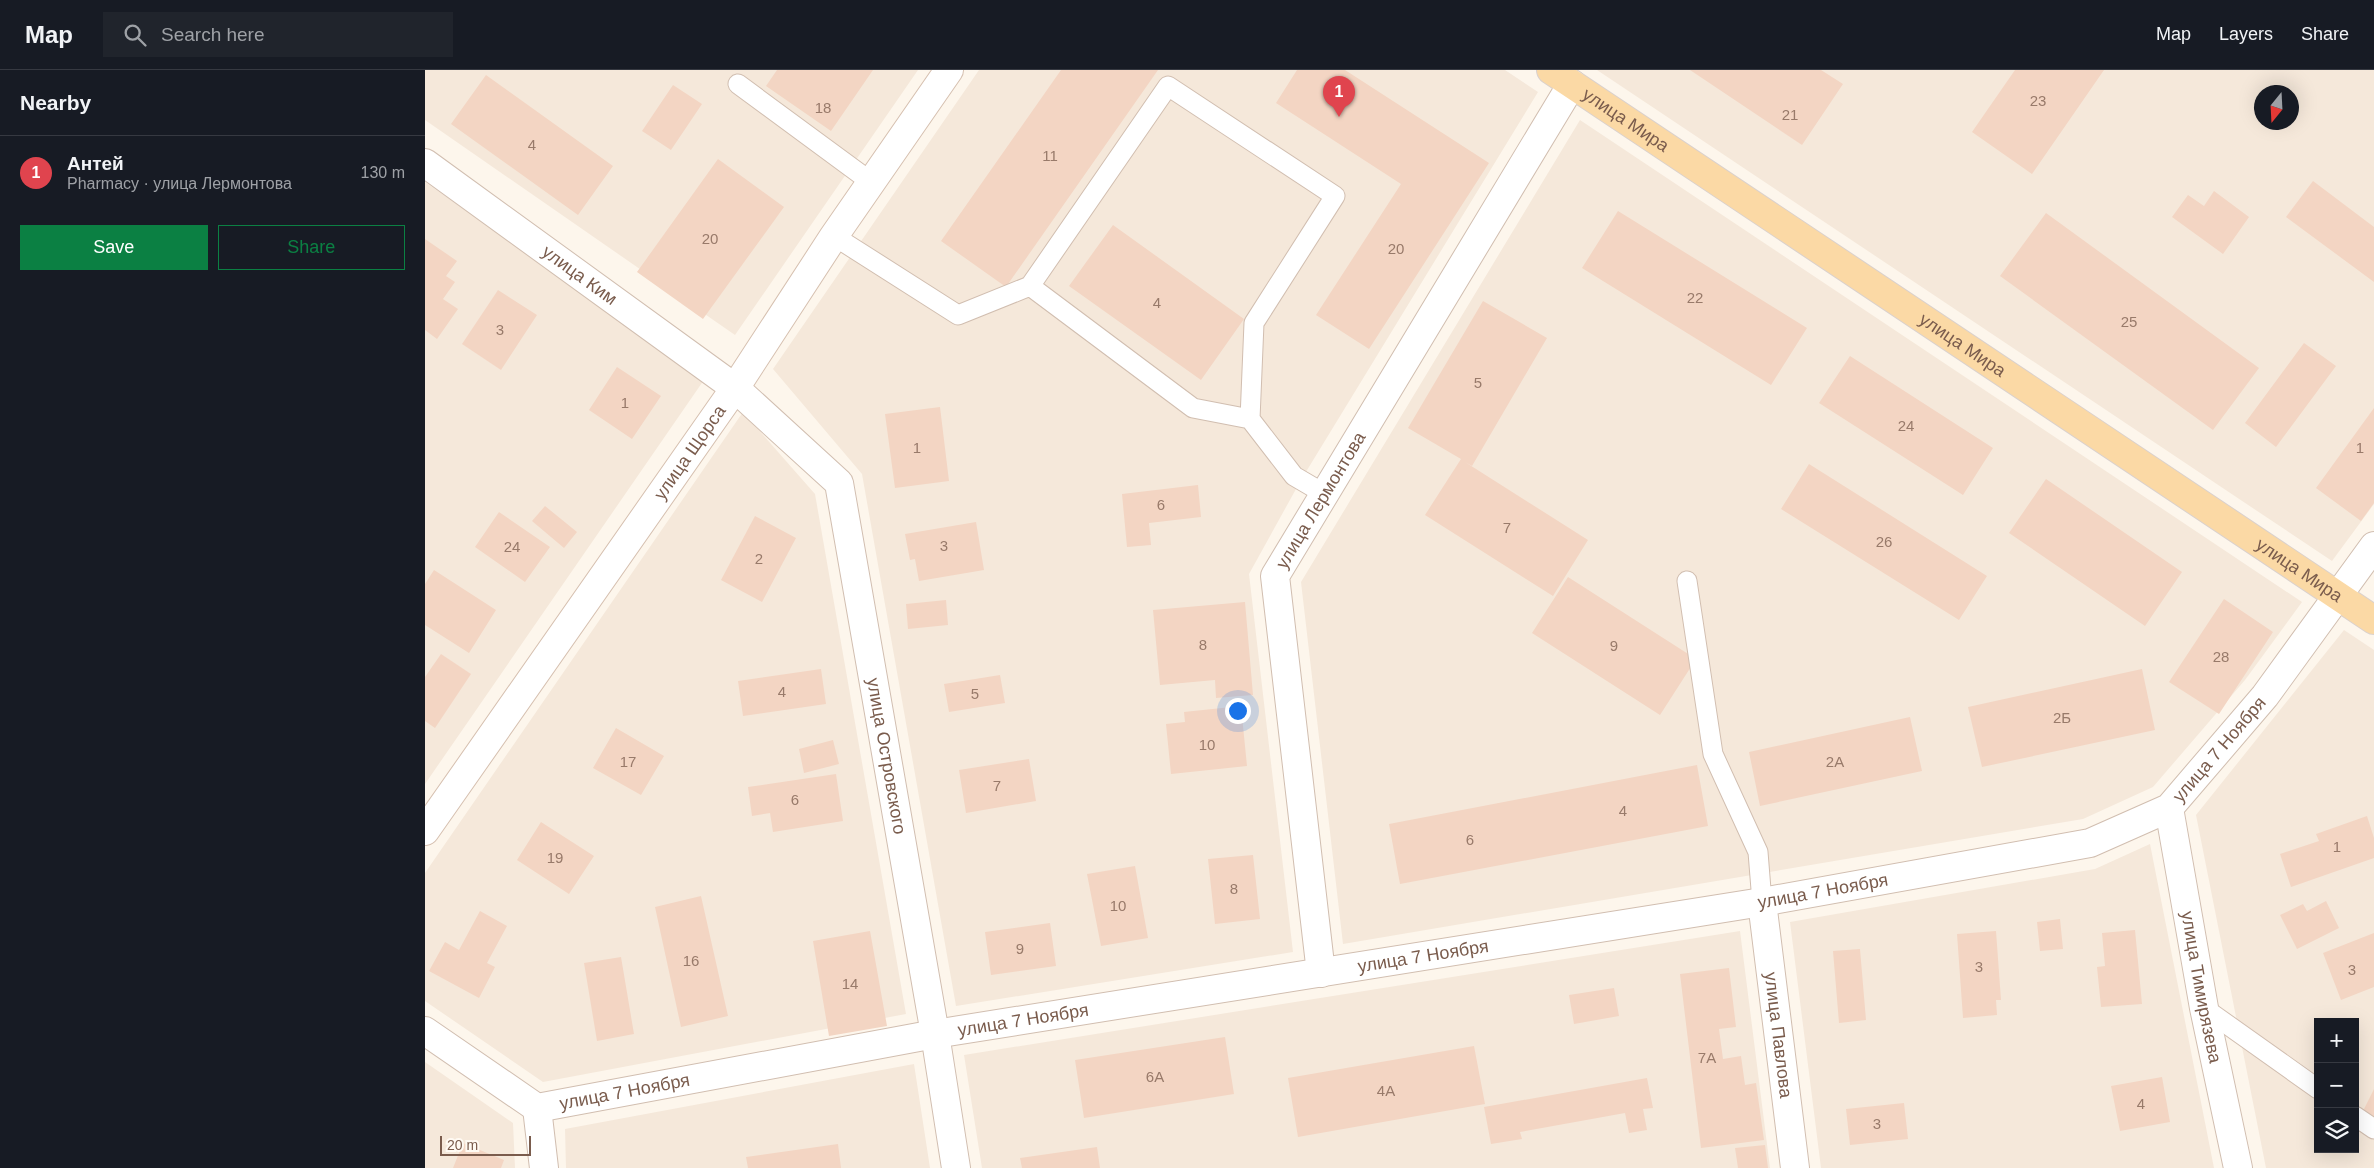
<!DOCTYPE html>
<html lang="en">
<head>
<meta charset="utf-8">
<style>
	body { margin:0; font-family:Arial,sans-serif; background:#20242c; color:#f1f3f6 }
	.controls { position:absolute; right:15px; bottom:15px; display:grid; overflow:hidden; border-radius:0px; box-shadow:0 5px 20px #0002 }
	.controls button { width:45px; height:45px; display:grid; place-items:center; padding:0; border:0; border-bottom:1px solid #363941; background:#171b24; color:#f1f3f6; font:25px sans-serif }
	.compass { position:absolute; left:1829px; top:15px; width:45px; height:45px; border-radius:50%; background:#171b24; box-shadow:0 5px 20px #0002; rotate:198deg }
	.scale { position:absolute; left:15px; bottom:12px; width:91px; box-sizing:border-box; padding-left:5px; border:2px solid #7a5c4d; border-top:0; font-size:14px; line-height:18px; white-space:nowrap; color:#7a5c4d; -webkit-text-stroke:4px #fffaf3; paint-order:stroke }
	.you { position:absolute; left:812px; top:640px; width:18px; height:18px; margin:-12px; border:4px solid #fff; border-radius:50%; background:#1a73e8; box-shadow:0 0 0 8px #1a73e833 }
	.badge { display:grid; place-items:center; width:32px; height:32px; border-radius:50%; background:#0b8043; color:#fff; font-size:16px; font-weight:700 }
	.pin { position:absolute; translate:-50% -41px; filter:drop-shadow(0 1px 2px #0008) }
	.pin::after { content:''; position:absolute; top:26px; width:18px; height:15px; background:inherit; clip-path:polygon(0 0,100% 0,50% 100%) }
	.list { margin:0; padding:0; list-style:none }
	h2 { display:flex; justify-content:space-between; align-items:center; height:65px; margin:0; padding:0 20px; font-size:21px }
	h2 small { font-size:16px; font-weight:400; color:#9ea1a6 }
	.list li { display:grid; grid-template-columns:32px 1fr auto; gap:15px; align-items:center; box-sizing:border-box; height:75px; padding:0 20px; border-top:1px solid #363941 }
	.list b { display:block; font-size:19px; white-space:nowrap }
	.list p { margin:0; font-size:16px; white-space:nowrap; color:#9ea1a6 }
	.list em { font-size:16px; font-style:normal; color:#9ea1a6 }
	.actions { display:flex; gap:10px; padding:15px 20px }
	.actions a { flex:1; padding:11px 0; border:1px solid #0b8043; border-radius:0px; text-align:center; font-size:18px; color:#0b8043 }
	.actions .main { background:#0b8043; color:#fff }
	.icon { flex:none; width:28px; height:28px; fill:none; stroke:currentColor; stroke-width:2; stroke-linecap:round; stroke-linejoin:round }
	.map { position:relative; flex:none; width:1949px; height:1098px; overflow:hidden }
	header { display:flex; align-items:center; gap:30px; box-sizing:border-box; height:70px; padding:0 25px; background:#171b24; border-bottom:1px solid #363941 }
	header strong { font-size:24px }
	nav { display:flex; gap:28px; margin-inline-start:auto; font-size:18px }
	.search { width:350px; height:45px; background:#20242c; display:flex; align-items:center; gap:12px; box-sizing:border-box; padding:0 18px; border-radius:0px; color:#9ea1a6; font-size:19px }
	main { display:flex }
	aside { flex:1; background:#171b24 }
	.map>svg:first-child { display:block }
</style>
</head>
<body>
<header>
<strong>Map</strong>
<div class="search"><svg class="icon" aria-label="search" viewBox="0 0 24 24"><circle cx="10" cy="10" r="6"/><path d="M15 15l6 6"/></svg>Search here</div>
<nav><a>Map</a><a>Layers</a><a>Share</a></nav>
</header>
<main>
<aside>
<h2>Nearby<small></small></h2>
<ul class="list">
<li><span class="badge" style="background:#e0444e">1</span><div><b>Антей</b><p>Pharmacy · улица Лермонтова</p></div><em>130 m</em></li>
</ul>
<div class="actions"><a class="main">Save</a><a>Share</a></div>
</aside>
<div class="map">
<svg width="1949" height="1098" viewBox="0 0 1949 1098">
	<rect width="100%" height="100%" fill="#fdf6ec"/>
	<!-- residential -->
	<path fill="#f5e8da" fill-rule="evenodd" d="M 0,0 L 493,0 L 310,265 L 0,50 Z
		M 554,0 L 1080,0 L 1113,22 L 876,410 L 824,504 L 868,882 L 531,936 L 437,404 L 348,299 Z
		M 1172,0 L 1949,0 L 1949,434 L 1907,491 ZM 1836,22 L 1866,22 L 1866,52 L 1836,52 Z
		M 1155,50 L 1877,532 L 1820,610 L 1728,717 L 1658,749 L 918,874 L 876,512 Z
		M 0,112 L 281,307 L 0,714 Z
		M 318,342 L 390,424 L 481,944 L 118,1012 L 0,931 L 0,803 Z
		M 1919,560 L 1949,580 L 1949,1098 L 1841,1098 L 1771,745 ZM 1893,952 L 1930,952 L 1930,1079 L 1893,1079 Z
		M 1725,774 L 1789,1098 L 1396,1098 L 1365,852 L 1670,799 Z
		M 1315,861 L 1345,1098 L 557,1098 L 539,985 Z
		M 0,992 L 88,1053 L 90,1098 L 0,1098 Z
		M 489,994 L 505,1098 L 141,1098 L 140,1059 Z"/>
	<!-- building -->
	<path fill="#f3d5c3" d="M 352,0 L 448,0 L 406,61 L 341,16 Z
		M 636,0 L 733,0 L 581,217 L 516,171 Z
		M 872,0 L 920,0 L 1064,93 L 944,279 L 891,245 L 976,114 L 851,33 Z
		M 1265,0 L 1396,0 L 1418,14 L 1377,75 Z
		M 1590,0 L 1679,0 L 1607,104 L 1547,62 Z
		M 61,5 L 188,96 L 153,145 L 26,54 Z
		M 248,15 L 277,34 L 246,80 L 217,61 Z
		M 293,89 L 359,137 L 278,249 L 212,202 Z
		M 1888,111 L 1949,157 L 1949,212 L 1861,147 Z
		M 1789,121 L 1824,147 L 1798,184 L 1747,147 L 1763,125 L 1779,136 Z
		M 1193,141 L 1382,258 L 1346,315 L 1157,198 Z
		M 1621,143 L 1834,298 L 1788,360 L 1575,206 Z
		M 688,155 L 819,249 L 776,310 L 644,216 Z
		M 0,169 L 32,191 L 21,206 L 30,212 L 18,229 L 33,239 L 12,269 L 0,260 Z
		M 73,220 L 112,245 L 76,300 L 37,274 Z
		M 1058,231 L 1122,268 L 1047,396 L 1040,392 L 1163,470 L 1128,526 L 1000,445 L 1036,389 L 983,358 Z
		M 1879,273 L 1911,296 L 1851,377 L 1820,353 Z
		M 1425,286 L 1568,378 L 1538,425 L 1394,333 Z
		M 192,297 L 236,326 L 207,369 L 164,340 Z
		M 515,337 L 524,411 L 470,418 L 460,344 Z
		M 1949,338 L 1949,433 L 1936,451 L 1891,418 Z
		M 1384,394 L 1562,506 L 1534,550 L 1356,439 Z
		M 1621,409 L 1757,502 L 1720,556 L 1584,463 Z
		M 773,415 L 776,447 L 724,453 L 726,475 L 702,477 L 697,424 Z
		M 120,436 L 152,462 L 139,478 L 107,451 Z
		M 74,442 L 125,477 L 100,512 L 50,477 Z
		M 330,446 L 371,468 L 337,532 L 296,510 Z
		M 551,452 L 559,500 L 494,511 L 490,489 L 485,490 L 480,464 Z
		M 9,500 L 71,540 L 44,583 L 0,555 L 0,514 Z
		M 1143,507 L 1271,589 L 1235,645 L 1107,563 Z
		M 1799,529 L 1848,562 L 1794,644 L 1744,612 Z
		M 521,530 L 523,555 L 483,559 L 481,534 Z
		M 820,532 L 828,625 L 791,628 L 790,610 L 735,615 L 728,540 Z
		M 16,584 L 46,604 L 10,658 L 0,651 L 0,607 Z
		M 396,599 L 401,634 L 318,646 L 313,611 Z
		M 1717,599 L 1730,660 L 1557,697 L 1543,637 Z
		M 575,605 L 580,633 L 524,642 L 519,614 Z
		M 816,636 L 822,696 L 746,704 L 741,654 L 760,652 L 759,642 Z
		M 1485,647 L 1497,701 L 1335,736 L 1324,682 Z
		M 191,658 L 239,686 L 216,725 L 168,698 Z
		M 408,670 L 414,694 L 379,703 L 374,679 Z
		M 604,689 L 611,731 L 541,743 L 534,700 Z
		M 1272,695 L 1283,756 L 975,814 L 964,754 Z
		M 411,704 L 418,751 L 348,762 L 345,743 L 327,746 L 323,717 Z
		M 1942,746 L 1949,768 L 1949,788 L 1866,817 L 1855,784 L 1894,771 L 1891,764 Z
		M 116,752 L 169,786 L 144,824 L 92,790 Z
		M 828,785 L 835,849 L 790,854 L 783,789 Z
		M 710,796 L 723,868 L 676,876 L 662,804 Z
		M 276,826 L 303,946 L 256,957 L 230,837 Z
		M 1901,831 L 1914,858 L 1872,879 L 1855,845 L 1878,834 L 1882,841 Z
		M 55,841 L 82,856 L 62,893 L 70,897 L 54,928 L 4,901 L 20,872 L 34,880 Z
		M 1635,849 L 1638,879 L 1615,881 L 1612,852 Z
		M 625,853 L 631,896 L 566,905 L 560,862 Z
		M 1710,860 L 1717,934 L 1676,937 L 1672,897 L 1680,896 L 1677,863 Z
		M 445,861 L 462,956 L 404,966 L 388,871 Z
		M 1571,861 L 1576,930 L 1571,930 L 1572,945 L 1538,948 L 1532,864 Z
		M 1949,863 L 1949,917 L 1916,930 L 1898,883 Z
		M 1435,879 L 1441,950 L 1414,953 L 1408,881 Z
		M 196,887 L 209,964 L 172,971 L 159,893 Z
		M 1304,898 L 1311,957 L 1294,959 L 1298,989 L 1316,986 L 1320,1015 L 1331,1013 L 1339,1070 L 1276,1078 L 1255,904 Z
		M 1189,918 L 1194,946 L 1149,954 L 1144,925 Z
		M 800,967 L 809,1024 L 659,1048 L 650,990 Z
		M 1049,976 L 1060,1034 L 873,1067 L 863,1008 Z
		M 1737,1007 L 1745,1052 L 1695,1061 L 1686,1016 Z
		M 1222,1008 L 1228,1038 L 1218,1039 L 1222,1060 L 1204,1063 L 1200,1043 L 1095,1062 L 1097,1069 L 1066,1074 L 1059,1037 Z
		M 1949,1019 L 1949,1050 L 1937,1043 Z
		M 1479,1033 L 1483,1069 L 1425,1075 L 1421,1039 Z
		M 38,1073 L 79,1090 L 76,1098 L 28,1098 Z
		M 413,1074 L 416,1098 L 323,1098 L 321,1087 Z
		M 1340,1075 L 1343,1098 L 1313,1098 L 1310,1078 Z
		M 672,1077 L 675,1098 L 597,1098 L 595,1088 Z"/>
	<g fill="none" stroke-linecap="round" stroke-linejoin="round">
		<defs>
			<path id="lane" d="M 313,14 L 446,112
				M 409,166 L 533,245 L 605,216 L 768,338 L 825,349 L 869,406 L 898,423
				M 605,216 L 743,16 L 910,126 L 829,253 L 825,349
				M 1262,511 L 1288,684 L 1333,782 L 1337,832
				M 1779,938 L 1893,1019
				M 1930,1046 L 1949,1059"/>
			<g id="street">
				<path id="s1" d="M 0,93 L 310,318 L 414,413 L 510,964 L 531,1098"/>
				<path id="s2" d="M 1744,738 L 1779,938 L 1813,1098"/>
				<path id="s3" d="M 1337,832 L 1370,1098"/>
				<path id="s4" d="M 896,903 L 850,506 L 1147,14"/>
				<path id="s5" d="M 0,961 L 112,1038 L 510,964 L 1337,832 L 1665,773 L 1744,738 L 1840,626 L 1949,476"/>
				<path d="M 112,1038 L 119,1098"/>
			</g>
			<g id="secondary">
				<path id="s6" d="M 0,761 L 310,318 L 409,166 L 524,0"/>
			</g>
			<g id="primary">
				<path id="s7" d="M 1126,0 L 1949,550"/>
			</g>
		</defs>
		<!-- lane casing -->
		<use href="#lane" stroke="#d1beb0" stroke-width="21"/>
		<!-- street casing -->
		<use href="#street" stroke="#d1beb0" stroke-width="30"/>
		<!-- secondary casing -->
		<use href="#secondary" stroke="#d6c0b0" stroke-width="30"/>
		<!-- primary casing -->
		<use href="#primary" stroke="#dad1cd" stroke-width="30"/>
		<!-- lane -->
		<use href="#lane" stroke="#fff" stroke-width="19"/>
		<!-- street -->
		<use href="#street" stroke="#fff" stroke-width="28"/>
		<!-- secondary -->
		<use href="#secondary" stroke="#fff" stroke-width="28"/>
		<!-- primary -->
		<use href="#primary" stroke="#fbd9a5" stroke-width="28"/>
	</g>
	<g text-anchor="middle" stroke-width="5" stroke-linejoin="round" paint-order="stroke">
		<!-- number labels -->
		<g font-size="15" fill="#987a6a">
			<text x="1613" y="36">23</text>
			<text x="398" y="43">18</text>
			<text x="1365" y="50">21</text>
			<text x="107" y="80">4</text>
			<text x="625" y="91">11</text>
			<text x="285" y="174">20</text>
			<text x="971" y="184">20</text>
			<text x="1270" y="233">22</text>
			<text x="732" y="238">4</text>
			<text x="1704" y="257">25</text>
			<text x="75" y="265">3</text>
			<text x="1053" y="318">5</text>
			<text x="200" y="338">1</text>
			<text x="1481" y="361">24</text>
			<text x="492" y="383">1</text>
			<text x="1935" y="383">1</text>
			<text x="736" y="440">6</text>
			<text x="1082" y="463">7</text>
			<text x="1459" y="477">26</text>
			<text x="519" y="481">3</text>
			<text x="87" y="482">24</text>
			<text x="334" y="494">2</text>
			<text x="778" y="580">8</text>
			<text x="1189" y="581">9</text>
			<text x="1796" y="592">28</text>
			<text x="357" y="627">4</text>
			<text x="550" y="629">5</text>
			<text x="1637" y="653">2Б</text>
			<text x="782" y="680">10</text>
			<text x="203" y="697">17</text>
			<text x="1410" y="697">2А</text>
			<text x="572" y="721">7</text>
			<text x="370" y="735">6</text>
			<text x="1198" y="746">4</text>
			<text x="1045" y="775">6</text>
			<text x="1912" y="782">1</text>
			<text x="130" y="793">19</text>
			<text x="809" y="824">8</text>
			<text x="693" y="841">10</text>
			<text x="595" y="884">9</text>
			<text x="266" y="896">16</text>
			<text x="1554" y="902">3</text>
			<text x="1927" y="905">3</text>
			<text x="425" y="919">14</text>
			<text x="1282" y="993">7А</text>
			<text x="730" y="1012">6А</text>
			<text x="961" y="1026">4А</text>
			<text x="1716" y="1039">4</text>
			<text x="1452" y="1059">3</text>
		</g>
		<!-- street labels -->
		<g font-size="18" fill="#7a5c4d" stroke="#fffaf3">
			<text dy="6" stroke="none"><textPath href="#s7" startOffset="90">улица Мира</textPath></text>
			<text dy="6" stroke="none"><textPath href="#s1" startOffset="191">улица Ким</textPath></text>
			<text dy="6" stroke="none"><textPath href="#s7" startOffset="495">улица Мира</textPath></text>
			<text dy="6" stroke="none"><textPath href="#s6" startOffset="462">улица Щорса</textPath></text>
			<text dy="6" stroke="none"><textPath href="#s4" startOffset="488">улица Лермонтова</textPath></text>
			<text dy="6" stroke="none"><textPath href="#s7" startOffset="900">улица Мира</textPath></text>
			<text dy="6" stroke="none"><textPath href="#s5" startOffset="1875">улица 7 Ноября</textPath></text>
			<text dy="6" stroke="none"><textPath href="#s1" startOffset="801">улица Островского</textPath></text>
			<text dy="6" stroke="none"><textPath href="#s5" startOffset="1440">улица 7 Ноября</textPath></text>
			<text dy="6" stroke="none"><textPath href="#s5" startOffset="1035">улица 7 Ноября</textPath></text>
			<text dy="6" stroke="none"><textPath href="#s2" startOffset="182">улица Тимирязева</textPath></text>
			<text dy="6" stroke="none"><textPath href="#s5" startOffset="630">улица 7 Ноября</textPath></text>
			<text dy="6" stroke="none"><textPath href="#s3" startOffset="134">улица Павлова</textPath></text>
			<text dy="6" stroke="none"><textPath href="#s5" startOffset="225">улица 7 Ноября</textPath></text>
		</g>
	</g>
</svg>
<div class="controls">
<button>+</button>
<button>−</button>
<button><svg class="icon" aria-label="layers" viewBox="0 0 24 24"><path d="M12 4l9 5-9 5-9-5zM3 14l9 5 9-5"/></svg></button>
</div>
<svg class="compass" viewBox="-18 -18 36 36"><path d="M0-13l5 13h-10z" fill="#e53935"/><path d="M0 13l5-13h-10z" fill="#9ea1a6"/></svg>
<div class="scale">20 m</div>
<div class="you"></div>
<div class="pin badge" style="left:914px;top:47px;background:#e0444e">1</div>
</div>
</main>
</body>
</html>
